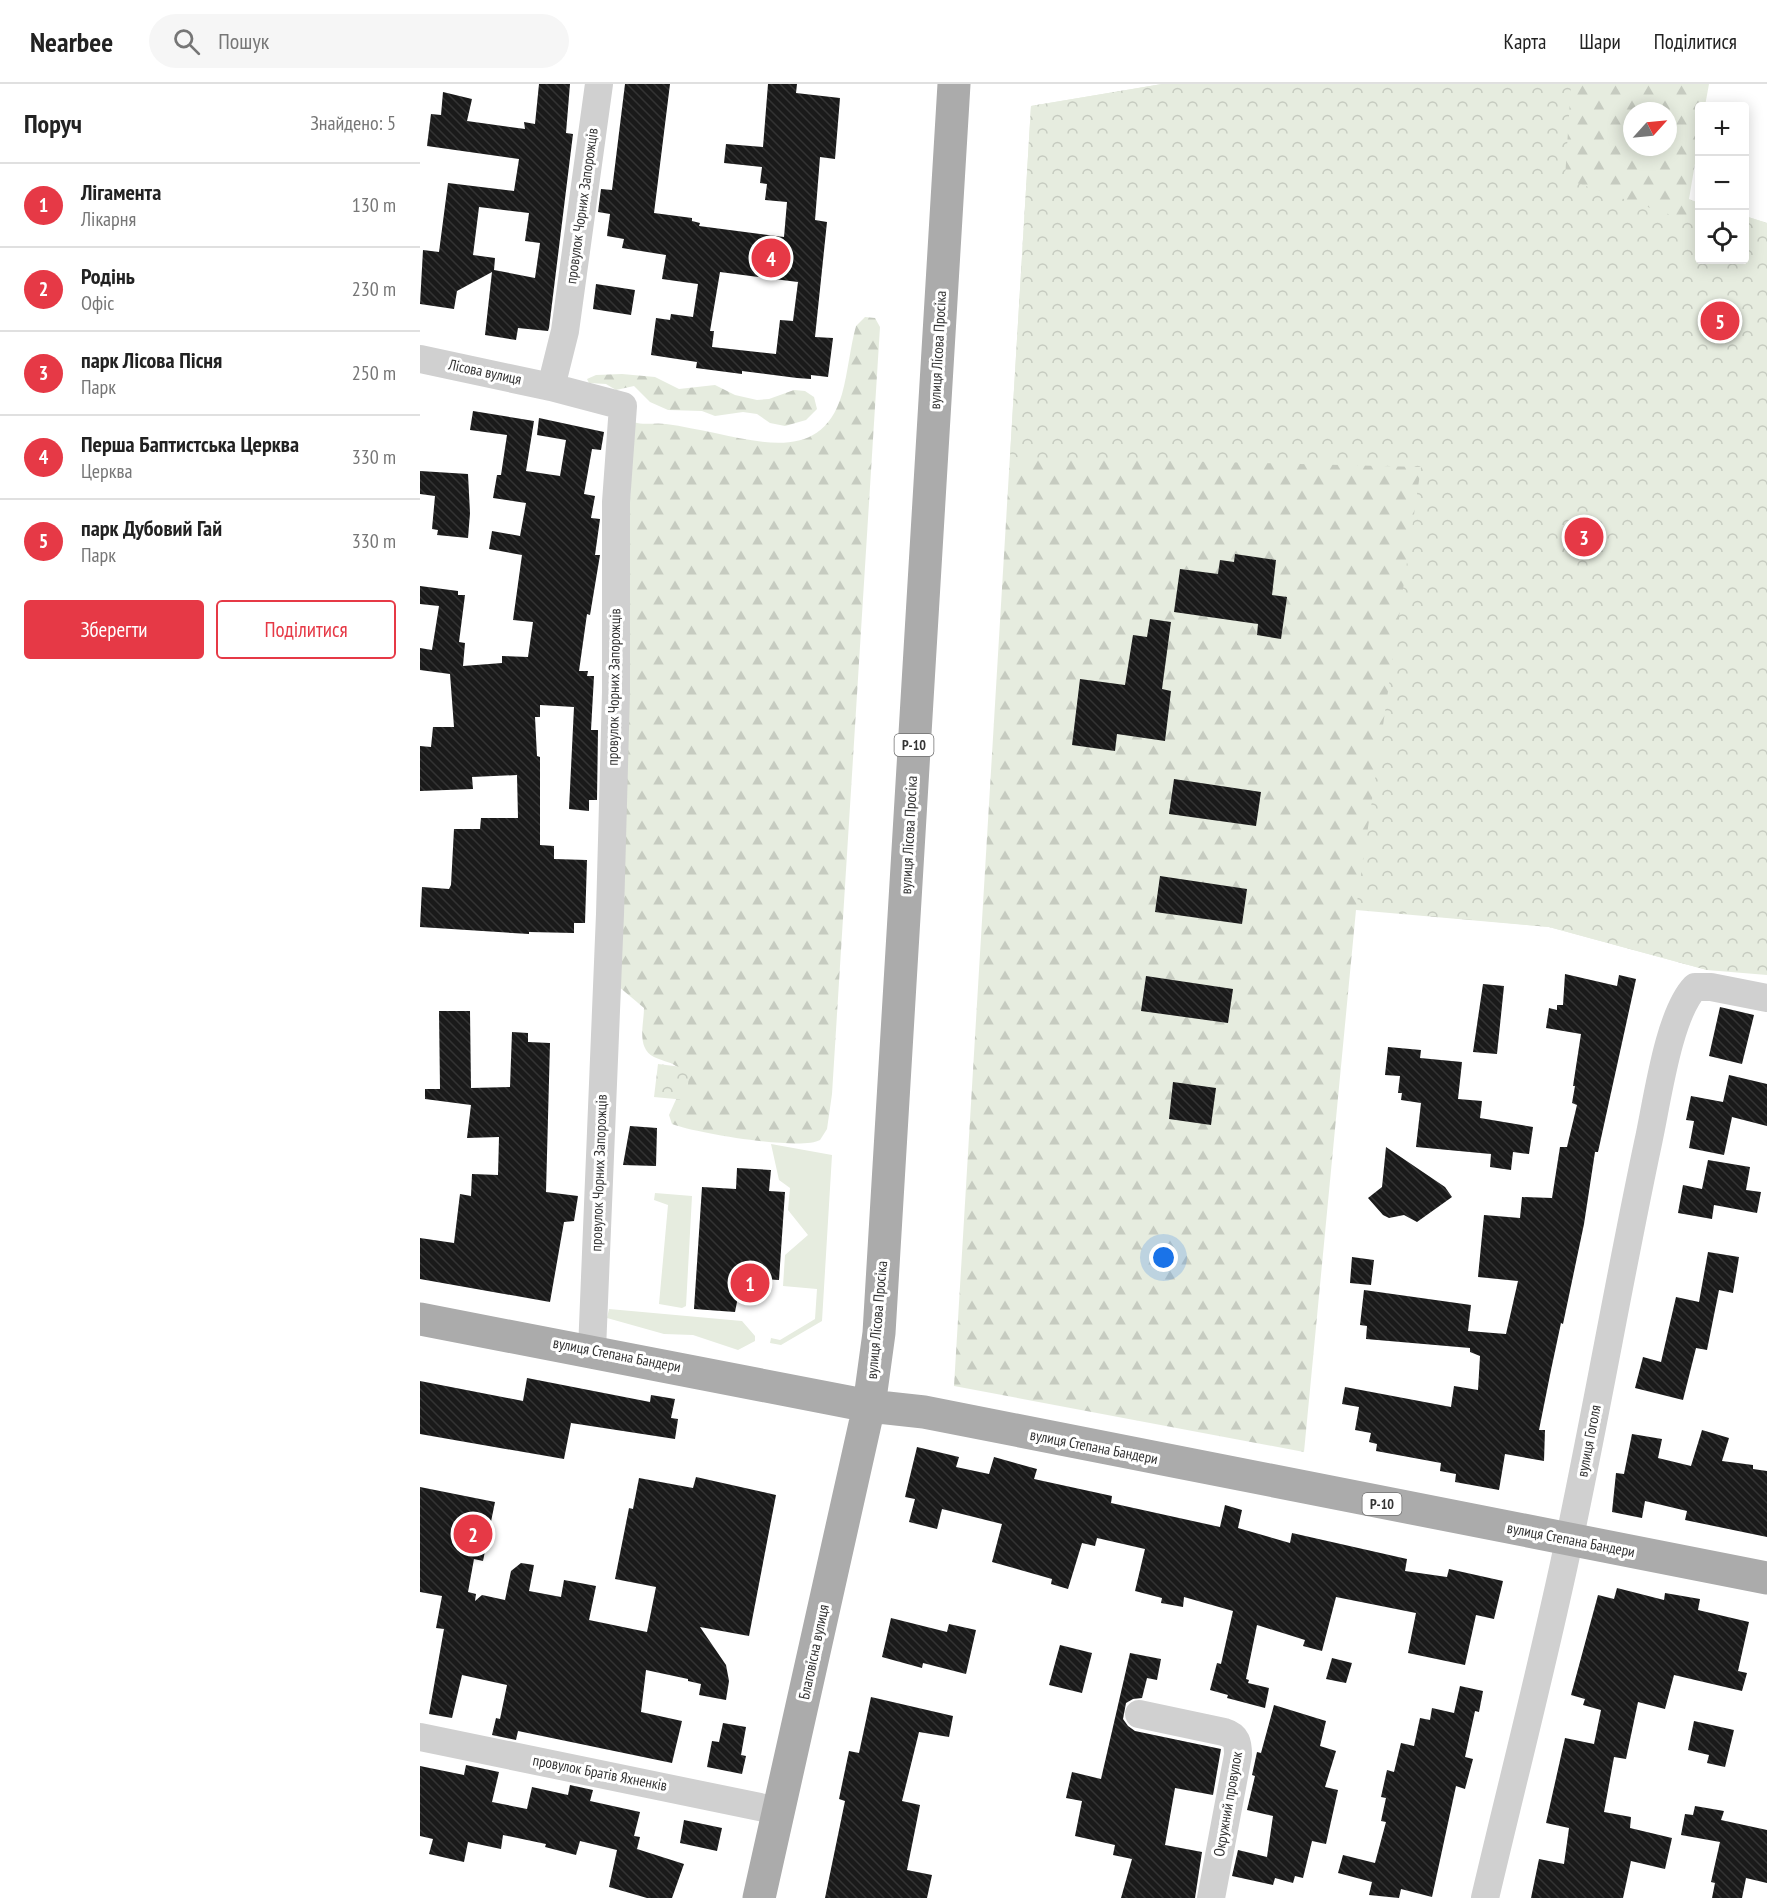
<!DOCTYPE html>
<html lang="uk">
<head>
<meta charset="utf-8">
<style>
	body { margin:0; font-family:"PT Sans Narrow",sans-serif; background:#f6f6f6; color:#222 }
	.controls { position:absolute; right:18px; top:18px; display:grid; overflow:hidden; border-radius:6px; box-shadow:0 3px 15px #0003 }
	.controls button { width:54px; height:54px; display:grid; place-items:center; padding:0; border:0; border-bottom:2px solid #e0e0e0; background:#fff; color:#222; font:30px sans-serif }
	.compass { position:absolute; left:1203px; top:18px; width:54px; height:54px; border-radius:50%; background:#fff; box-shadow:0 3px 15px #0003; rotate:63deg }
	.you { position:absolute; left:744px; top:1174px; width:21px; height:21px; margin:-15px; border:4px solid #fff; border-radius:50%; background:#1a73e8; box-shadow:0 0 0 9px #1a73e833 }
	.badge { display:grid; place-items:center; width:39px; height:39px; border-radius:50%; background:#e63946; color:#fff; font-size:20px; font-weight:700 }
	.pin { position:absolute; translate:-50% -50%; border:3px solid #fff; box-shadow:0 2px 6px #0006 }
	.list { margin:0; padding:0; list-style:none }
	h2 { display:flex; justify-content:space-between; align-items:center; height:78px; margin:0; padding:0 24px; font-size:26px }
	h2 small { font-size:20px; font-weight:400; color:#767676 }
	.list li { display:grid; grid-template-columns:39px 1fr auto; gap:18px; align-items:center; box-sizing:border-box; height:84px; padding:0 24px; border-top:2px solid #e0e0e0 }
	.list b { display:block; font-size:22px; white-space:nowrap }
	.list p { margin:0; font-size:20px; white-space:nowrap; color:#767676 }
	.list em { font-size:20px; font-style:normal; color:#767676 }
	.actions { display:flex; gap:12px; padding:18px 24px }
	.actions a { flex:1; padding:14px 0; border:2px solid #e63946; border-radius:6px; text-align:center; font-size:21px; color:#e63946 }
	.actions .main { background:#e63946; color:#fff }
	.icon { flex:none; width:33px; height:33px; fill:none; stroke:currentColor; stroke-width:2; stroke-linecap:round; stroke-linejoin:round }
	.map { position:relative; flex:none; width:1347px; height:1814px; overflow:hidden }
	header { display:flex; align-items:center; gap:36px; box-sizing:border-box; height:84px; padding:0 30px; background:#fff; border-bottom:2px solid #e0e0e0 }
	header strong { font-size:28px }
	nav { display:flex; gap:33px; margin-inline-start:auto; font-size:21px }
	.search { width:420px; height:54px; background:#f6f6f6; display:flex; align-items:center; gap:15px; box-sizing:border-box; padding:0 21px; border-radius:33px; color:#767676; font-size:22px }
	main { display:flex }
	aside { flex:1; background:#fff }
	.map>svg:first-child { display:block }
</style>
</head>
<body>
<header>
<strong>Nearbee</strong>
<div class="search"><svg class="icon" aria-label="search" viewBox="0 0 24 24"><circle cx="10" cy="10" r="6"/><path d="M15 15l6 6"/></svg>Пошук</div>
<nav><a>Карта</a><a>Шари</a><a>Поділитися</a></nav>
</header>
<main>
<aside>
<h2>Поруч<small>Знайдено: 5</small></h2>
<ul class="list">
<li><span class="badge">1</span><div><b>Лігамента</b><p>Лікарня</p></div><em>130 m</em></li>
<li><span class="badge">2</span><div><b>Родінь</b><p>Офіс</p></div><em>230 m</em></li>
<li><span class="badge">3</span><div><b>парк Лісова Пісня</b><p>Парк</p></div><em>250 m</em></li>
<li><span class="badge">4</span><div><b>Перша Баптистська Церква</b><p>Церква</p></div><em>330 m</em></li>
<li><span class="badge">5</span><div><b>парк Дубовий Гай</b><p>Парк</p></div><em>330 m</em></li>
</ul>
<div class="actions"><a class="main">Зберегти</a><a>Поділитися</a></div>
</aside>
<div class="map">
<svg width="1347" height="1814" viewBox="0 0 1347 1814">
	<defs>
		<pattern id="forest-firs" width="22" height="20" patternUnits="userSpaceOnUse" patternTransform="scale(1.5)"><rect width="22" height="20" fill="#e6ecdf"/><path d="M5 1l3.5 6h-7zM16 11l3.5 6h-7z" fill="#c6cbc0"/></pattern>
		<pattern id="park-crowns" width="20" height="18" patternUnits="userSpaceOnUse" patternTransform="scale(1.5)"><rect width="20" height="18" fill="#e6ecdf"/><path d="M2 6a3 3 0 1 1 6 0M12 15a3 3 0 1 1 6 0" fill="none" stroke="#c6cbc0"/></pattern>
		<pattern id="building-back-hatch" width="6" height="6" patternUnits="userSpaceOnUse" patternTransform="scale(1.5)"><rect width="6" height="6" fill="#1a1a1a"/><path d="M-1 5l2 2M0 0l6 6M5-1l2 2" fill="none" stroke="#333"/></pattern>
	</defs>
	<rect width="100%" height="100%" fill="#fff"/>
	<!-- grass -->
	<path fill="#e6ecdf" d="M 351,1060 L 412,1071 L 402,1237 L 361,1261 L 350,1259 L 351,1254 L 360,1256 L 395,1235 L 397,1205 L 363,1202 L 365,1171 L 388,1151 L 368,1126 L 370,1104 L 359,1096 Z
		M 235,1109 L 272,1112 L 266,1222 L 262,1224 L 239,1220 L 248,1121 L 234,1116 Z
		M 189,1225 L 322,1237 L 335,1252 L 335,1257 L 318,1266 L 273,1251 L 244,1250 L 187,1234 Z"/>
	<!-- forest -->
	<path fill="url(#forest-firs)" fill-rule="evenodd" d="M 742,0 L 1289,0 L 1285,22 L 1280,22 L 1279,56 L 1269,115 L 1279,119 L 1280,176 L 1324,176 L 1325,132 L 1347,139 L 1347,887 L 1287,886 L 1129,843 L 936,826 L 884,1368 L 534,1302 L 611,22 ZM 1212,27 L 1248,27 L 1248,63 L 1212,63 Z
		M 445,233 L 455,234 L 460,243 L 412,1010 L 407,1045 L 400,1056 C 381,1067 275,1049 252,1040 L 249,1031 L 258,1011 L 260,985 C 251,977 244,978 234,973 C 216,964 224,940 224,924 L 198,902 L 203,548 L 214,338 C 225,342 234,338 246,340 C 262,342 279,346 295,349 C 347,360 403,375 422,310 C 428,288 430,264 436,242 Z
		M 202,290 L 235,293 L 259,305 L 295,301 L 315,311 L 337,316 L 349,315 L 374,306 L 385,307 L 394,313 L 397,325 L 386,336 L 365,342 L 350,339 L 337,330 L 323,328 L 295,332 L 282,327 L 248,326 L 230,318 L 214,302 L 196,306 L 186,300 L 169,299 L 167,295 L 176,291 Z"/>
	<!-- park -->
	<path fill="url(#park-crowns)" d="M 742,0 L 1151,0 L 1145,95 L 1266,136 L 1269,116 L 1279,119 L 1280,176 L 1324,176 L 1325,132 L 1347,139 L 1347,891 L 1287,886 L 1129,843 L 936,825 L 1001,383 L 590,373 L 611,22 Z
		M 238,980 L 270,984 L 266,1016 L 234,1013 Z"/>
	<!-- building -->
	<path fill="url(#building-back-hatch)" fill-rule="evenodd" d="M 119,0 L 150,0 L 146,49 L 153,50 L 129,244 L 128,247 L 98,244 L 96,256 L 65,251 L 72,188 L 37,207 L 34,225 L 0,220 L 3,166 L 19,168 L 28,99 L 94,107 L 99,75 L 7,62 L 11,30 L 21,31 L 23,8 L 52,15 L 47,37 L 105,45 L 104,38 L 115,40 ZM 59,123 L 109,129 L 105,157 L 120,159 L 115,194 L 74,186 L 75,174 L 53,171 Z
		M 205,0 L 250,0 L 234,129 L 272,134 L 272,137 L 280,139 L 279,142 L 364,153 L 367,118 L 345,116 L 347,100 L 340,99 L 342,83 L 304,79 L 306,60 L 343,63 L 348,0 L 377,0 L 376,9 L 420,14 L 415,75 L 400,73 L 395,136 L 407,138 L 395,253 L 413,254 L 408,293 L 391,291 L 391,295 L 377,294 L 322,287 L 322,290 L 276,284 L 277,278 L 231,271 L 236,234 L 250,236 L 251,230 L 273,233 L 278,200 L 242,195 L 246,171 L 202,164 L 204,155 L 187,152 L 190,130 L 178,128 L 181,105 L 192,106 ZM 300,188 L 378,198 L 373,237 L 360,236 L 356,270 L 292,263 L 294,247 L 290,247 Z
		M 176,200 L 215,206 L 211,231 L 173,225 Z
		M 53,327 L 114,337 L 106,387 L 140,392 L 146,356 L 117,351 L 119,334 L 184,348 L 181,366 L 172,365 L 164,410 L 175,412 L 171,434 L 180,435 L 175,471 L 180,471 L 170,531 L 167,530 L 159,587 L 168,587 L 167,592 L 174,592 L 171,646 L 178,646 L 177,716 L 169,716 L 169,727 L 149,725 L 154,623 L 120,621 L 120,633 L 115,633 L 117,672 L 120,673 L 120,761 L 134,762 L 134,775 L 167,776 L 165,839 L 154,839 L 154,849 L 109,848 L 109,850 L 0,843 L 2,803 L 29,805 L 31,801 L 34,745 L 60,745 L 61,734 L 98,734 L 97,691 L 52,693 L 53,705 L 0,707 L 0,662 L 11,663 L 13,643 L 34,643 L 30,590 L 0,586 L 0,564 L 12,566 L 19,522 L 0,520 L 0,502 L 38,507 L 38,511 L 45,511 L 39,558 L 45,559 L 43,582 L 82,579 L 82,572 L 108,573 L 113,538 L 93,536 L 102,471 L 69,465 L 72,447 L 100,452 L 106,419 L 73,414 L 77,391 L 81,391 L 87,351 L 50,346 Z
		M 0,387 L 48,390 L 50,429 L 48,454 L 17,451 L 18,446 L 12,445 L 15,412 L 0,410 Z
		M 815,470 L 856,476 L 852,511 L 867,513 L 861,555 L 837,551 L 838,540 L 754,528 L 760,485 L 798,490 L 800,476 L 814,478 Z
		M 730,535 L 751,538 L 742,605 L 751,607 L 745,657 L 697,650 L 695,667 L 652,661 L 660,595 L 705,601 L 713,551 L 727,553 Z
		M 754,695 L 841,708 L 836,742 L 749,730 Z
		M 740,792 L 827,805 L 822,840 L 735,828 Z
		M 1145,890 L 1197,902 L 1199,891 L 1216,895 L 1178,1068 L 1175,1068 L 1164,1140 L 1143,1240 L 1141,1239 L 1131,1286 L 1119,1346 L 1125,1346 L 1124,1377 L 1085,1370 L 1079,1406 L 1035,1398 L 1036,1390 L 1020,1387 L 1021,1379 L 956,1367 L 957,1360 L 949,1358 L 951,1349 L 935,1346 L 939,1323 L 922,1320 L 925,1303 L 1031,1323 L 1034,1302 L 1058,1306 L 1060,1272 L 1050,1268 L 1050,1264 L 946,1255 L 947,1242 L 940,1241 L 944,1206 L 1051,1221 L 1048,1247 L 1086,1250 L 1098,1197 L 1058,1193 L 1064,1131 L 1100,1134 L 1102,1113 L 1132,1114 L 1140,1063 L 1147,1063 L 1157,1021 L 1152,1019 L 1155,1002 L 1153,1002 L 1161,950 L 1126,944 L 1129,924 L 1137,926 L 1137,921 L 1143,921 Z
		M 726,892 L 813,905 L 808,939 L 721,927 Z
		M 1063,900 L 1084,902 L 1077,970 L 1053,968 Z
		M 1300,923 L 1334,931 L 1322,980 L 1289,972 Z
		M 19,927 L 50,927 L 51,1004 L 90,1003 L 92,948 L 108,949 L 108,958 L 130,959 L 126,1108 L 158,1112 L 154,1137 L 144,1138 L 130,1218 L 0,1195 L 0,1154 L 34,1159 L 40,1110 L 51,1112 L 52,1090 L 78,1091 L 79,1053 L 47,1054 L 51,1021 L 5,1015 L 5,1005 L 20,1005 Z
		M 968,963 L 1001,966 L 1000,974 L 1042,978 L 1038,1015 L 1062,1017 L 1060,1034 L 1113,1043 L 1109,1070 L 1093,1068 L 1091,1086 L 1070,1083 L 1071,1070 L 996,1063 L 1001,1019 L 981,1016 L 982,1009 L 978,1009 L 980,992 L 965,991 Z
		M 1309,991 L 1347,1000 L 1347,1042 L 1312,1033 L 1304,1071 L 1269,1064 L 1274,1037 L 1266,1036 L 1271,1012 L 1303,1018 Z
		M 753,998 L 796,1004 L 791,1041 L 749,1035 Z
		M 210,1042 L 237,1044 L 236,1082 L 203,1081 Z
		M 966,1063 L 1025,1103 L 1032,1113 L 997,1138 L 984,1131 L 969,1134 L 963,1131 L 948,1114 L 962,1103 Z
		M 1288,1076 L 1330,1083 L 1326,1106 L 1341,1108 L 1337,1129 L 1294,1121 L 1292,1135 L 1258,1129 L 1263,1101 L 1282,1105 Z
		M 317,1084 L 351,1086 L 349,1107 L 365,1108 L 359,1196 L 340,1195 L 339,1209 L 319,1208 L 315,1228 L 274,1225 L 282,1103 L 316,1105 Z
		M 1288,1168 L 1319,1173 L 1313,1209 L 1299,1206 L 1287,1266 L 1276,1264 L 1263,1316 L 1215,1304 L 1223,1273 L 1241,1278 L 1256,1213 L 1279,1218 Z
		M 932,1173 L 954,1176 L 951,1201 L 930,1199 Z
		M 107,1294 L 230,1318 L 231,1311 L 255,1315 L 251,1334 L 258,1335 L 255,1355 L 151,1339 L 144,1375 L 0,1350 L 0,1297 L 103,1317 Z
		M 1282,1346 L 1309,1354 L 1302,1377 L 1333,1381 L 1333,1385 L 1347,1387 L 1347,1453 L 1265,1436 L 1267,1427 L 1225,1417 L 1222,1434 L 1192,1428 L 1196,1389 L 1204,1390 L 1212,1350 L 1242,1355 L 1238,1374 L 1271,1382 Z
		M 497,1363 L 539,1373 L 536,1383 L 569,1390 L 574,1373 L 617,1385 L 614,1395 L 692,1412 L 691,1419 L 800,1443 L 805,1421 L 822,1426 L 818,1444 L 870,1459 L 872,1449 L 987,1475 L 985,1487 L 1027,1493 L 1029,1485 L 1083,1497 L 1074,1535 L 1056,1531 L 1045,1581 L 988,1569 L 996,1529 L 916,1513 L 902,1567 L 883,1562 L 885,1556 L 837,1541 L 826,1595 L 829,1596 L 828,1599 L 849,1604 L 845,1624 L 807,1614 L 808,1611 L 790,1606 L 797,1579 L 801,1580 L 813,1527 L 764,1513 L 763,1523 L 741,1519 L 742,1514 L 715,1507 L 725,1465 L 677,1454 L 675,1462 L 662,1459 L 648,1505 L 631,1500 L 632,1495 L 572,1478 L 582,1440 L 522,1425 L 517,1445 L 489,1438 L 495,1415 L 485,1413 Z
		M 276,1393 L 356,1411 L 329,1552 L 280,1543 L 306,1581 L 309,1597 L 306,1616 L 279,1611 L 281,1600 L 268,1597 L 268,1595 L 226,1586 L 221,1628 L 262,1637 L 252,1679 L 98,1647 L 96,1656 L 72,1651 L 76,1634 L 80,1635 L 87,1601 L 42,1591 L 32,1634 L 9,1630 L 24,1545 L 16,1544 L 22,1512 L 0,1508 L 0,1403 L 75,1418 L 63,1477 L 54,1475 L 48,1508 L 56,1510 L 55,1517 L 62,1511 L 85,1516 L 91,1487 L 101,1479 L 114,1481 L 109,1507 L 141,1513 L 144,1496 L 176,1502 L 169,1536 L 227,1548 L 236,1503 L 195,1495 L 209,1424 L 213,1425 L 219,1394 L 273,1404 Z
		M 1197,1504 L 1244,1516 L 1245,1509 L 1280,1515 L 1278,1526 L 1329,1538 L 1318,1587 L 1327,1589 L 1322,1607 L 1254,1591 L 1245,1625 L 1218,1618 L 1206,1675 L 1194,1673 L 1184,1728 L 1211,1733 L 1210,1744 L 1252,1754 L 1245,1785 L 1211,1777 L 1203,1814 L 1111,1814 L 1119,1775 L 1144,1780 L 1149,1744 L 1126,1739 L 1145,1654 L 1174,1660 L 1181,1626 L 1163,1621 L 1165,1615 L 1151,1611 L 1178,1511 L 1194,1515 Z
		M 471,1534 L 527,1548 L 529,1540 L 556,1546 L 546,1590 L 503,1579 L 502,1584 L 462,1573 Z
		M 640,1561 L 672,1569 L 662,1609 L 629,1601 Z
		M 710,1569 L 741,1575 L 737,1596 L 727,1594 L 722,1614 L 713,1615 L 706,1619 L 703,1635 L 708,1642 L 715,1647 L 801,1665 L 793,1711 L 755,1704 L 745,1761 L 782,1768 L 775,1814 L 701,1814 L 712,1775 L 693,1771 L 695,1761 L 655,1752 L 662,1717 L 646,1714 L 652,1688 L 681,1695 Z
		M 912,1574 L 932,1579 L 926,1599 L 906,1595 Z
		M 1040,1602 L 1063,1607 L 1059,1628 L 1055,1627 L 1045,1673 L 1053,1675 L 1045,1705 L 1036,1702 L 1012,1813 L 981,1805 L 979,1814 L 949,1811 L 952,1798 L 918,1789 L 923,1771 L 955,1779 L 966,1738 L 961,1737 L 966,1714 L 961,1713 L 967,1686 L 974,1688 L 981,1659 L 994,1662 L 1000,1634 L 1010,1636 L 1012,1624 L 1034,1629 Z
		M 451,1613 L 533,1632 L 529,1653 L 499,1648 L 482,1717 L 500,1721 L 487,1786 L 512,1791 L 507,1814 L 405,1814 L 425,1717 L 419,1715 L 429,1667 L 439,1669 Z
		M 854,1621 L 906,1637 L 900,1662 L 916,1667 L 905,1703 L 918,1706 L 906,1760 L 892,1757 L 883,1794 L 875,1792 L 873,1799 L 855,1794 L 853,1801 L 812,1792 L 818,1766 L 847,1773 L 853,1732 L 827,1726 L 835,1692 L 832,1691 L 837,1668 L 841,1669 Z
		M 1274,1637 L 1314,1646 L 1305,1683 L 1287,1679 L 1289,1671 L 1268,1666 Z
		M 303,1639 L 326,1643 L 321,1671 L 326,1672 L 322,1690 L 287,1683 L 292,1657 L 299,1658 Z
		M 46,1681 L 79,1688 L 72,1718 L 107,1725 L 112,1703 L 148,1711 L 150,1701 L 173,1706 L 170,1717 L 220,1728 L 214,1752 L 220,1753 L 217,1765 L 264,1780 L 252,1814 L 227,1814 L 189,1803 L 197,1766 L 160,1757 L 156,1771 L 125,1763 L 126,1760 L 83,1751 L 81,1765 L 48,1758 L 44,1778 L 9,1770 L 13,1755 L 0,1752 L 0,1682 L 44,1691 Z
		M 1275,1722 L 1304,1727 L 1301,1736 L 1347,1746 L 1347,1799 L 1326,1794 L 1322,1814 L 1292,1814 L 1295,1799 L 1291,1798 L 1300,1758 L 1261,1751 L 1265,1730 L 1273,1731 Z
		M 264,1736 L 302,1744 L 297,1767 L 260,1759 Z"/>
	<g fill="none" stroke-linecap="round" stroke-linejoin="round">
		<!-- minor -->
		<path stroke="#d0d0d0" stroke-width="28" d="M 0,275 L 131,303
			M 172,1266 L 190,830 L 196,608 L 196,418 L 203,322 L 131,303 L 145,247 L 179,0
			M 719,1630 L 804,1648 C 817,1652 818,1659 818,1671 L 791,1814
			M 0,1653 L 359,1727
			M 1065,1814 C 1093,1695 1124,1576 1149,1457 C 1177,1325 1200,1191 1228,1059 C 1237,1019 1248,931 1275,903 L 1291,903 L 1347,914"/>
		<!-- major -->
		<path stroke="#ababab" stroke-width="33" d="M 0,1235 L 449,1322 L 504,1328 L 1347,1494
			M 339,1814 L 449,1322 L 459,1249 L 534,0"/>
	</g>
	<g text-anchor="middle" stroke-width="6" stroke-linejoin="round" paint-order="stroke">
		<!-- shield labels -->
		<g fill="#fff" stroke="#707070" stroke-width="1.5">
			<rect x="474.5" y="650" width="39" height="22" rx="4.5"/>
			<rect x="942.5" y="1409" width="39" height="22" rx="4.5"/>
		</g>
		<g font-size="14" font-weight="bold" fill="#333">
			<text x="494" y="666">Р-10</text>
			<text x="962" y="1425">Р-10</text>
		</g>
		<!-- street labels -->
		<g font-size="15" fill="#333" stroke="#fff">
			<text transform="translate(162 122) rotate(-82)" y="5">провулок Чорних Запорожців</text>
			<text transform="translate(518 266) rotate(-87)" y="5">вулиця Лісова Просіка</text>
			<text transform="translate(65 288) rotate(12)" y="5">Лісова вулиця</text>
			<text transform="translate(194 603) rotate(-89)" y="5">провулок Чорних Запорожців</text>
			<text transform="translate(489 751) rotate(-87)" y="5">вулиця Лісова Просіка</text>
			<text transform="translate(179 1089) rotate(-88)" y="5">провулок Чорних Запорожців</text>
			<text transform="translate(457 1236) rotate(-85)" y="5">вулиця Лісова Просіка</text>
			<text transform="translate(197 1271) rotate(11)" y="5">вулиця Степана Бандери</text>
			<text transform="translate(1169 1357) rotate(-79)" y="5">вулиця Гоголя</text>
			<text transform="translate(674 1363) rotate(11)" y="5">вулиця Степана Бандери</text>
			<text transform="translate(1151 1456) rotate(11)" y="5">вулиця Степана Бандери</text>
			<text transform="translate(394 1568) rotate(-78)" y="5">Благовісна вулиця</text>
			<text transform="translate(180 1689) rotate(11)" y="5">провулок Братів Яхненків</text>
			<text transform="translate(808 1720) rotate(-80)" y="5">Окружний провулок</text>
		</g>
	</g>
</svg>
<div class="controls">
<button>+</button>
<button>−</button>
<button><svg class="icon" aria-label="locate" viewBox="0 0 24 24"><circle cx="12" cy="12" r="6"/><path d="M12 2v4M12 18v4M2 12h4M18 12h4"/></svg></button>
</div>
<svg class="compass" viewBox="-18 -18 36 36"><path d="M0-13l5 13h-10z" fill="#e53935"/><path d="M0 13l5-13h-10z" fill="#767676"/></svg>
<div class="you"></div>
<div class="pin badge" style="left:330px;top:1199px">1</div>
<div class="pin badge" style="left:53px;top:1450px">2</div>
<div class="pin badge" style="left:1164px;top:453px">3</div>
<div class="pin badge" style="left:351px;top:174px">4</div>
<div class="pin badge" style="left:1300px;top:237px">5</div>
</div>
</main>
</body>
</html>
